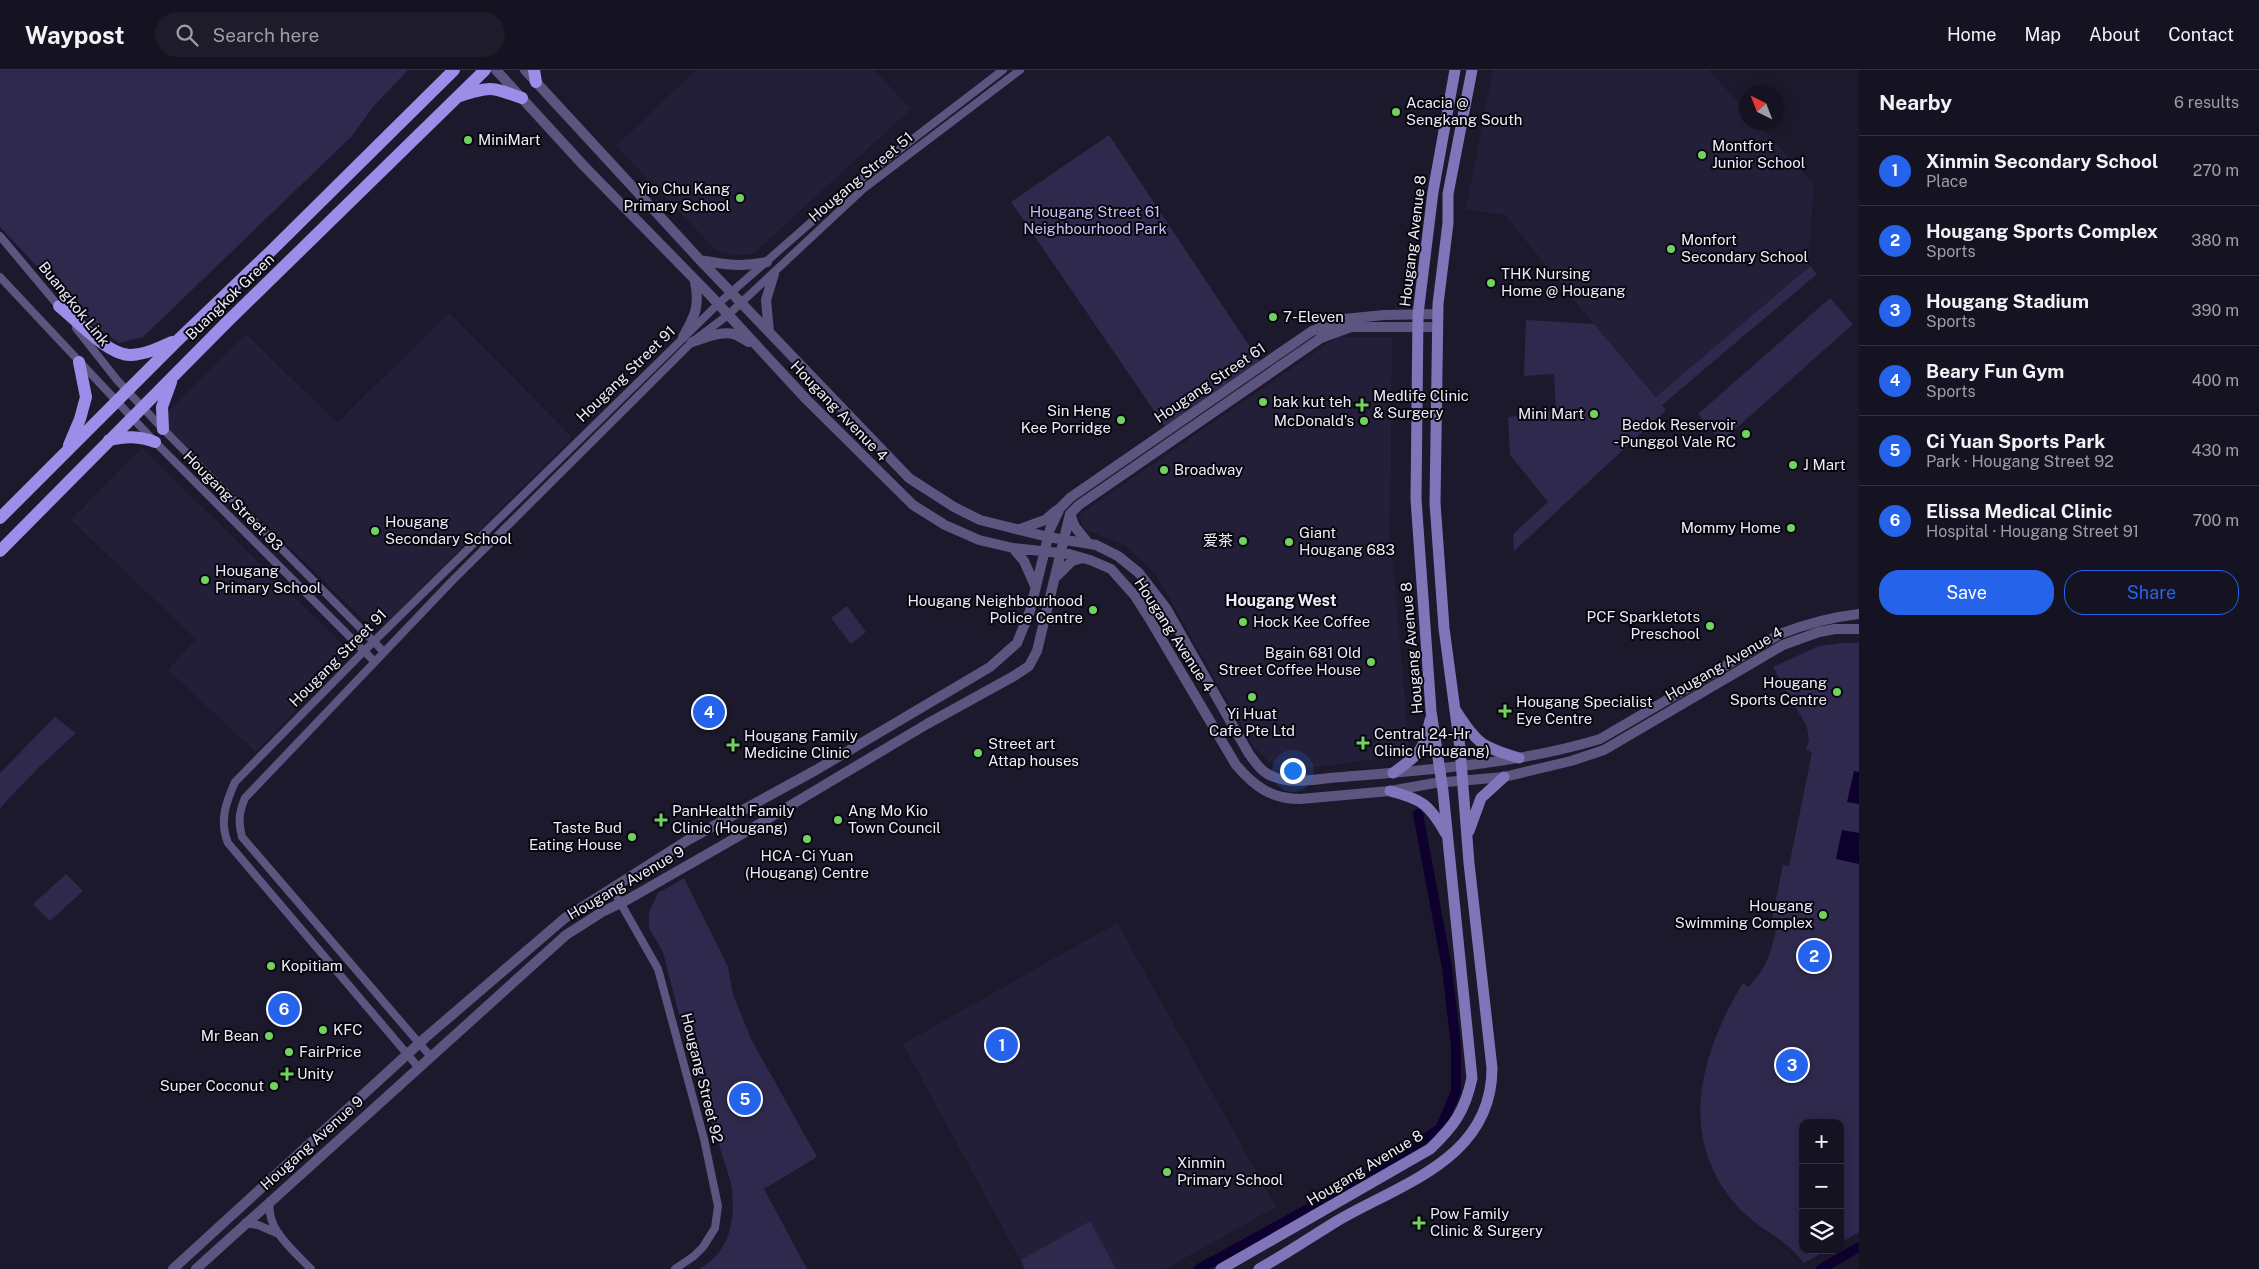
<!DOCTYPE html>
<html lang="en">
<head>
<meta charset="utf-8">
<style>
	body { margin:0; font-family:"Public Sans","Noto Sans SC",sans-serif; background:#1e1c2a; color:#f1f3f6 }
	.controls { position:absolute; right:15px; bottom:15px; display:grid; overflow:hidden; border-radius:10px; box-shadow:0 2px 12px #0003 }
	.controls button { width:45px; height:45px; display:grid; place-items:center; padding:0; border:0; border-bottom:1px solid #34323f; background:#151321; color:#f1f3f6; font:25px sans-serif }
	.compass { position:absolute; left:1739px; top:15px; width:45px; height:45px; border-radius:50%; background:#151321; box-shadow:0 2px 12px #0003; rotate:318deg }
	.you { position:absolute; left:1292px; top:700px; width:18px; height:18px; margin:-12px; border:4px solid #fff; border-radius:50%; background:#1a73e8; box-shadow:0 0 0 8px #1a73e833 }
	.badge { display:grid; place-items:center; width:32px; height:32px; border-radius:50%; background:#2563eb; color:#fff; font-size:16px; font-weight:700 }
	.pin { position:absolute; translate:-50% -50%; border:2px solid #fff; box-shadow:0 1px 5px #0006 }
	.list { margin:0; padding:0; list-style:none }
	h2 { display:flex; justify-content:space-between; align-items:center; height:65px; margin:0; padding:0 20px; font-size:21px }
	h2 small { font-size:16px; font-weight:400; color:#9d9ea5 }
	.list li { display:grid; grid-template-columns:32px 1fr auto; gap:15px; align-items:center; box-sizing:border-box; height:70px; padding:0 20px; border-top:1px solid #34323f }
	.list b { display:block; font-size:19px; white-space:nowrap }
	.list p { margin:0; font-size:16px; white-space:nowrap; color:#9d9ea5 }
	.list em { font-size:16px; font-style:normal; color:#9d9ea5 }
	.actions { display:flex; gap:10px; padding:15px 20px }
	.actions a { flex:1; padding:11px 0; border:1px solid #2563eb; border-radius:20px; text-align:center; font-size:18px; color:#2563eb }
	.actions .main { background:#2563eb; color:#fff }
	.icon { flex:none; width:28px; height:28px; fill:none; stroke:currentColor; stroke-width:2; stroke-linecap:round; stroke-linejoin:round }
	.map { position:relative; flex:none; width:1859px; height:1199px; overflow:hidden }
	header { display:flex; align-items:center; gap:30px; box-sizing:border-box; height:70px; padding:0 25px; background:#151321; border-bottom:1px solid #34323f }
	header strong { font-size:24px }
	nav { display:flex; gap:28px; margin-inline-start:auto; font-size:18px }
	.search { width:350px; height:45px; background:#1e1c2a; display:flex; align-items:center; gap:12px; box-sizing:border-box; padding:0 18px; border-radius:28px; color:#9d9ea5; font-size:19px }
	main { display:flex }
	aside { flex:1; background:#151321 }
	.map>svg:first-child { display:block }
</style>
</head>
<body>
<header>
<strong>Waypost</strong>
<div class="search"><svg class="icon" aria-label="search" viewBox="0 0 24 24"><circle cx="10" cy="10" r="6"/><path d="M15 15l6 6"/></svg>Search here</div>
<nav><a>Home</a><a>Map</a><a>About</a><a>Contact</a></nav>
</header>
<main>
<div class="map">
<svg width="1859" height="1199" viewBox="0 0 1859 1199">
	<rect width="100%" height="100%" fill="#1c192c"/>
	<!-- built -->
	<path fill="#231f38" d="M 696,0 L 874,0 L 911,39 L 753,184 L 734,185 L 716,180 L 616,76 Z
		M 1493,0 L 1709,0 L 1746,41 L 1746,52 L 1757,53 L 1814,114 L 1808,197 L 1657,327 L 1583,241 L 1505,145 L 1466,139 Z
		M 449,243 L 564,359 L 571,366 L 570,370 L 386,553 L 375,556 L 366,552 L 164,355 L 165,345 L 246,264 L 337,353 Z
		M 1337,267 L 1392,267 L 1390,461 L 1409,678 L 1402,685 L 1296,700 L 1269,692 L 1253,676 L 1155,503 L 1126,476 L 1084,459 L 1079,445 Z
		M 142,378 L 351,583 L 256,682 L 168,600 L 196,569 L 71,450 Z
		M 1117,853 L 1276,1137 L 1165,1199 L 1025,1199 L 903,974 Z"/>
	<!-- green -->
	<path fill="#2f294d" d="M 0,0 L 408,0 L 373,37 L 351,67 L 143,267 L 119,273 L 90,253 L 0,157 Z
		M 1109,65 L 1260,292 L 1166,358 L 1011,132 Z
		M 1810,196 L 1817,204 L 1662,335 L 1666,340 L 1514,481 L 1513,464 L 1548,432 L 1510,385 L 1508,347 L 1556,341 L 1554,304 L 1524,306 L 1526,250 L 1594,254 L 1656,327 Z
		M 1830,228 L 1853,254 L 1721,372 L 1698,344 Z
		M 847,536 L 866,562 L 851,574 L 831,548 Z
		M 1844,573 L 1859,573 L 1859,1162 L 1840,1173 L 1840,1053 L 1803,1053 L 1803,1180 L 1827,1180 L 1804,1193 C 1798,1186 1791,1178 1783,1172 C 1767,1160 1753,1153 1738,1137 C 1676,1068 1700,984 1743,913 L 1748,917 C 1767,899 1772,880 1777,854 L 1771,853 L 1783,795 L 1789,796 L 1812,683 L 1806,679 L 1809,670 L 1807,657 L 1773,597 L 1819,576 Z
		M 55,647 L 76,663 L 37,699 L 0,738 L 0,703 Z
		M 66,804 L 83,821 L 50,851 L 33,834 Z
		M 684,808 L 728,897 L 733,925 L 752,971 L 817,1087 L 764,1119 L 807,1199 L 699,1199 C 732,1181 736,1147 731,1113 L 684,964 L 663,882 L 649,858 L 649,842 L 658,823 Z
		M 1090,1151 L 1116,1199 L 1025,1199 L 1021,1190 Z"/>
	<!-- water -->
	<path fill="#0e002e" d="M 1854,701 L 1859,702 L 1859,734 L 1847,732 Z
		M 1842,760 L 1859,763 L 1859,794 L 1836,789 Z"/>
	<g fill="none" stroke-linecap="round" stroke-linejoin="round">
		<!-- canal -->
		<path stroke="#0e002e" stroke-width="10" d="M 1199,1199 L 1343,1120 L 1440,1059 L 1456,1022 L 1456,976 L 1447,898 L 1418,744
			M 1821,1199 L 1859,1177"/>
		<!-- minor -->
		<path stroke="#5c5580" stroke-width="8" d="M 0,166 L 61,239
			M 0,207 L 155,372 L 374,591
			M 76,258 L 117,310 L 163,359 L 383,581
			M 612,818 L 658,899 L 704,1069 L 718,1136 L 715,1158 L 703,1177 L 694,1186 L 675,1199
			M 431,987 L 242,767 C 238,752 239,742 245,728 L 452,511 L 692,272 L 728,245 L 863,119 L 1020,0
			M 419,998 L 228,773 C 219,751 226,732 235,712 L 364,581 L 718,234 L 858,111 L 1003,0
			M 270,1131 C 265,1159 294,1181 311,1199
			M 245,1153 L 258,1155 L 279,1164"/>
		<!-- tertiary -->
		<path stroke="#5c5580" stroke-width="10" d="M 496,0 L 584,96 L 710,225 L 807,330 L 913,435 L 945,455 L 979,470 L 1013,478 L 1069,484 L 1090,490 L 1111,499 L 1135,526 L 1149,548 L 1236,695 C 1254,716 1271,729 1300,729 L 1390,721 L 1435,713 L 1504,707 L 1571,691 L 1604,680 L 1783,575 L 1819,562 L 1835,559 L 1859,559
			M 525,0 L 700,190 L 909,408 L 954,437 L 980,450 L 1048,467 L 1096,475 L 1118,486 L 1139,503 L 1166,538 L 1249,684 C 1256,693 1262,703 1274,707 C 1293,715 1321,708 1342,707 C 1427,700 1518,694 1600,669 L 1780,564 C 1806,554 1832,547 1859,544
			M 700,190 C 726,195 741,197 767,192
			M 769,262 L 766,230 L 774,204
			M 683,267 C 695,246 700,236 695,212
			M 692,272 C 705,268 720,261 734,264 C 739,266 744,270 749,272
			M 1070,444 L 1075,457 L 1088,473
			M 1020,459 L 1045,450 L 1057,440
			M 1013,478 L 1024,491 L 1035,516
			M 1057,506 L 1072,491 L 1083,488
			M 173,1199 L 425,968 L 565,848 L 688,770 L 816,700 L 990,597 L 1017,573 L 1030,541 L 1050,459 L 1060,438 L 1071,427 L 1312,261 L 1344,249 L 1384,245 L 1437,244
			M 196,1199 L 566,865 L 602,842 L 627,830 L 744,763 L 927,654 L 1014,606 L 1029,596 L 1037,581 L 1070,444 L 1079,435 L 1321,268 L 1351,257 L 1437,257"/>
		<!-- secondary -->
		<path stroke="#8175ba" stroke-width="11" d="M 1456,641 C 1478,674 1481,677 1519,688
			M 1393,703 C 1418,685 1424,682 1430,650
			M 1390,721 C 1422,729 1430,735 1446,764
			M 1469,761 L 1481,728 L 1504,707
			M 1221,1199 L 1430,1079 C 1454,1056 1465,1041 1472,1008 L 1443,721 L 1431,641 L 1416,429 L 1418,244 L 1433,122 L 1455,0
			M 1259,1199 C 1286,1184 1311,1167 1337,1151 C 1402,1113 1492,1089 1492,998 L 1469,793 L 1460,678 L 1444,558 L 1435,433 L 1438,234 L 1448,153 L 1448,124 L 1472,0"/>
		<!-- primary -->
		<path stroke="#9d8de8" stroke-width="12" d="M 534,0 L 536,12
			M 460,26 C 491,16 491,17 522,28
			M 59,236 C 76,250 109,286 131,285 C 146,284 159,278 172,272
			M 163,359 L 162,337 L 171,312
			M 109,370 C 126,366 139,366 155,372
			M 69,375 L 80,349 L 86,327 L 79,292
			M 0,448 L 177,271 L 271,181 L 454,0
			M 0,481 L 228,251 L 485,0"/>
	</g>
	<!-- markers -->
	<g fill="#70d35f" stroke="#07060d" stroke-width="2">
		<circle cx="1396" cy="42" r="5"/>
		<circle cx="468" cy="70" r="5"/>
		<circle cx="1702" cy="85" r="5"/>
		<circle cx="740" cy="128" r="5"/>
		<circle cx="1671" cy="179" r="5"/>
		<circle cx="1491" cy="213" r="5"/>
		<circle cx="1273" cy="247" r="5"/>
		<circle cx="1263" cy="332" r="5"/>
		<path d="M1359.5 327.5h5v5h5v5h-5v5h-5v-5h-5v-5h5z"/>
		<circle cx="1594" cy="344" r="5"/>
		<circle cx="1121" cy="350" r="5"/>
		<circle cx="1364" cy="351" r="5"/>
		<circle cx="1746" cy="364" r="5"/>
		<circle cx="1793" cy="395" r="5"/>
		<circle cx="1164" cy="400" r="5"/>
		<circle cx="1791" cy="458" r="5"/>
		<circle cx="375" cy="461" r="5"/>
		<circle cx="1243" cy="471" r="5"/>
		<circle cx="1289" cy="472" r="5"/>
		<circle cx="205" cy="510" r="5"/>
		<circle cx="1093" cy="540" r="5"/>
		<circle cx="1243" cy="552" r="5"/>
		<circle cx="1710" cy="556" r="5"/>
		<circle cx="1371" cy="592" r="5"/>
		<circle cx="1837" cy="622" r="5"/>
		<circle cx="1252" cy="627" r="5"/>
		<path d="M1502.5 633.5h5v5h5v5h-5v5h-5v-5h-5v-5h5z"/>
		<path d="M1360.5 665.5h5v5h5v5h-5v5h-5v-5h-5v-5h5z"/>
		<path d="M730.5 667.5h5v5h5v5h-5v5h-5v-5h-5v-5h5z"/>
		<circle cx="978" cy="683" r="5"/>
		<path d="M658.5 742.5h5v5h5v5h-5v5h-5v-5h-5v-5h5z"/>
		<circle cx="838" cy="750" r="5"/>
		<circle cx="632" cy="767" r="5"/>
		<circle cx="807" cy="769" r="5"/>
		<circle cx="1823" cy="845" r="5"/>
		<circle cx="271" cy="896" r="5"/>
		<circle cx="323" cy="960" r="5"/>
		<circle cx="269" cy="966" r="5"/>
		<circle cx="289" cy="982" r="5"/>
		<path d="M284.5 996.5h5v5h5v5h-5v5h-5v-5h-5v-5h5z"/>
		<circle cx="274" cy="1016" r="5"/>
		<circle cx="1167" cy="1102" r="5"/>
		<path d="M1416.5 1145.5h5v5h5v5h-5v5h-5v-5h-5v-5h5z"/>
	</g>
	<g text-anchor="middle" stroke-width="4" stroke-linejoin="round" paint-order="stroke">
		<!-- poi labels -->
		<g font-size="15" fill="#ecebf9" stroke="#07060d" text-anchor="start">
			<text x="1406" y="38">Acacia @<tspan x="1406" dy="17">Sengkang South</tspan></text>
			<text x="478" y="75">MiniMart</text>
			<text x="1712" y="81">Montfort<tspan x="1712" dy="17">Junior School</tspan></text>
			<text x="730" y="124" text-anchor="end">Yio Chu Kang<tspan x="730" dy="17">Primary School</tspan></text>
			<text x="1681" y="175">Monfort<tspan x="1681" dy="17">Secondary School</tspan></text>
			<text x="1501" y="209">THK Nursing<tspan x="1501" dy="17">Home @ Hougang</tspan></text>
			<text x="1283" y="252">7-Eleven</text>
			<text x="1373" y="331">Medlife Clinic<tspan x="1373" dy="17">&amp; Surgery</tspan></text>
			<text x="1273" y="337">bak kut teh</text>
			<text x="1111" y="346" text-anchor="end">Sin Heng<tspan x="1111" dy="17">Kee Porridge</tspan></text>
			<text x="1584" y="349" text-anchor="end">Mini Mart</text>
			<text x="1354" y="356" text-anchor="end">McDonald's</text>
			<text x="1736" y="360" text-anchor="end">Bedok Reservoir<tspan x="1736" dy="17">- Punggol Vale RC</tspan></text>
			<text x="1803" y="400">J Mart</text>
			<text x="1174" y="405">Broadway</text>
			<text x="385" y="457">Hougang<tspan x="385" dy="17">Secondary School</tspan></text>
			<text x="1781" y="463" text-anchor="end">Mommy Home</text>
			<text x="1299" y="468">Giant<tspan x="1299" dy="17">Hougang 683</tspan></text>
			<text x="1233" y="476" text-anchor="end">爱茶</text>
			<text x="215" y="506">Hougang<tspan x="215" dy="17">Primary School</tspan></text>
			<text x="1083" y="536" text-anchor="end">Hougang Neighbourhood<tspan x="1083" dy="17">Police Centre</tspan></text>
			<text x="1700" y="552" text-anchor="end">PCF Sparkletots<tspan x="1700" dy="17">Preschool</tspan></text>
			<text x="1253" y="557">Hock Kee Coffee</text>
			<text x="1361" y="588" text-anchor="end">Bgain 681 Old<tspan x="1361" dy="17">Street Coffee House</tspan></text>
			<text x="1827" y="618" text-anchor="end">Hougang<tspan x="1827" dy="17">Sports Centre</tspan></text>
			<text x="1516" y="637">Hougang Specialist<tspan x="1516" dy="17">Eye Centre</tspan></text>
			<text x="1252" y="649" text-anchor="middle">Yi Huat<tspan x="1252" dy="17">Cafe Pte Ltd</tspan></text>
			<text x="1374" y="669">Central 24-Hr<tspan x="1374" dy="17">Clinic (Hougang)</tspan></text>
			<text x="744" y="671">Hougang Family<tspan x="744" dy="17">Medicine Clinic</tspan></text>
			<text x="988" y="679">Street art<tspan x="988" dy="17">Attap houses</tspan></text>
			<text x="672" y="746">PanHealth Family<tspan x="672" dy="17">Clinic (Hougang)</tspan></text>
			<text x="848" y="746">Ang Mo Kio<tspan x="848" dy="17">Town Council</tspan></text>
			<text x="622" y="763" text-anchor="end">Taste Bud<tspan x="622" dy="17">Eating House</tspan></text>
			<text x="807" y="791" text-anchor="middle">HCA - Ci Yuan<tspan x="807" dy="17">(Hougang) Centre</tspan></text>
			<text x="1813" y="841" text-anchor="end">Hougang<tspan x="1813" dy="17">Swimming Complex</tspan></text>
			<text x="281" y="901">Kopitiam</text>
			<text x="333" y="965">KFC</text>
			<text x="259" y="971" text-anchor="end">Mr Bean</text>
			<text x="299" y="987">FairPrice</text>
			<text x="297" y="1009">Unity</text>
			<text x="264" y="1021" text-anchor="end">Super Coconut</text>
			<text x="1177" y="1098">Xinmin<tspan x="1177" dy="17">Primary School</tspan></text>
			<text x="1430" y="1149">Pow Family<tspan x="1430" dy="17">Clinic &amp; Surgery</tspan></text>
		</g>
		<!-- street labels -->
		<g font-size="15" fill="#ecebf9" stroke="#07060d">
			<text transform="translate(861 107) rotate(-40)" y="5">Hougang Street 51</text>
			<text transform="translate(1413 171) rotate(-83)" y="5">Hougang Avenue 8</text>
			<text transform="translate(230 227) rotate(-44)" y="5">Buangkok Green</text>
			<text transform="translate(74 234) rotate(51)" y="5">Buangkok Link</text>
			<text transform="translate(626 304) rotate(-44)" y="5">Hougang Street 91</text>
			<text transform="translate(1210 313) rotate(-34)" y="5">Hougang Street 61</text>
			<text transform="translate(839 341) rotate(46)" y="5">Hougang Avenue 4</text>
			<text transform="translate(233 431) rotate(45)" y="5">Hougang Street 93</text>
			<text transform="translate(1174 565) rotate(57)" y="5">Hougang Avenue 4</text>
			<text transform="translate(1412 578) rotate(-95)" y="5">Hougang Avenue 8</text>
			<text transform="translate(338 588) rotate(-45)" y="5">Hougang Street 91</text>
			<text transform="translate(1724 594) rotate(-30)" y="5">Hougang Avenue 4</text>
			<text transform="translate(626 813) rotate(-30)" y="5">Hougang Avenue 9</text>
			<text transform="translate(702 1008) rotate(76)" y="5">Hougang Street 92</text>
			<text transform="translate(312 1073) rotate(-42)" y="5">Hougang Avenue 9</text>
			<text transform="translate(1365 1098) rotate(-31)" y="5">Hougang Avenue 8</text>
		</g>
		<!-- park labels -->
		<g font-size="15" fill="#c7c0f6" stroke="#07060d">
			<text x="1095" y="147">Hougang Street 61<tspan x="1095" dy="17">Neighbourhood Park</tspan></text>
		</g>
		<!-- neighbourhood labels -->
		<g font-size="16" font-weight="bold" fill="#ecebf9" stroke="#07060d">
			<text x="1281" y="536">Hougang West</text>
		</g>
	</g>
</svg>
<div class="controls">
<button>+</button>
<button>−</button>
<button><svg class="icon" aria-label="layers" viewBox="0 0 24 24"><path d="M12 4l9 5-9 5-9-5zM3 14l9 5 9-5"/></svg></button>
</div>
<svg class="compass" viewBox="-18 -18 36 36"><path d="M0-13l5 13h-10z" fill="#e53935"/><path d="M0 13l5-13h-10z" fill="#9d9ea5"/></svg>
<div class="you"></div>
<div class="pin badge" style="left:1002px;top:975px">1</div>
<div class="pin badge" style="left:1814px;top:886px">2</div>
<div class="pin badge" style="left:1792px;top:995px">3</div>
<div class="pin badge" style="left:709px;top:642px">4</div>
<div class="pin badge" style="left:745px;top:1029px">5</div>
<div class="pin badge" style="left:284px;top:939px">6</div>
</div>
<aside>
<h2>Nearby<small>6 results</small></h2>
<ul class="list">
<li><span class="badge">1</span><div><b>Xinmin Secondary School</b><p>Place</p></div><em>270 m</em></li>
<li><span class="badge">2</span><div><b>Hougang Sports Complex</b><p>Sports</p></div><em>380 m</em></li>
<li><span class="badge">3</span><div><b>Hougang Stadium</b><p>Sports</p></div><em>390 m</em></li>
<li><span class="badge">4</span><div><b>Beary Fun Gym</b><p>Sports</p></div><em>400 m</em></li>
<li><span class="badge">5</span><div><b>Ci Yuan Sports Park</b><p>Park · Hougang Street 92</p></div><em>430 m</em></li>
<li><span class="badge">6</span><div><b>Elissa Medical Clinic</b><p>Hospital · Hougang Street 91</p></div><em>700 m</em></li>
</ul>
<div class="actions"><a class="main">Save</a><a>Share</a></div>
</aside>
</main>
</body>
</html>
